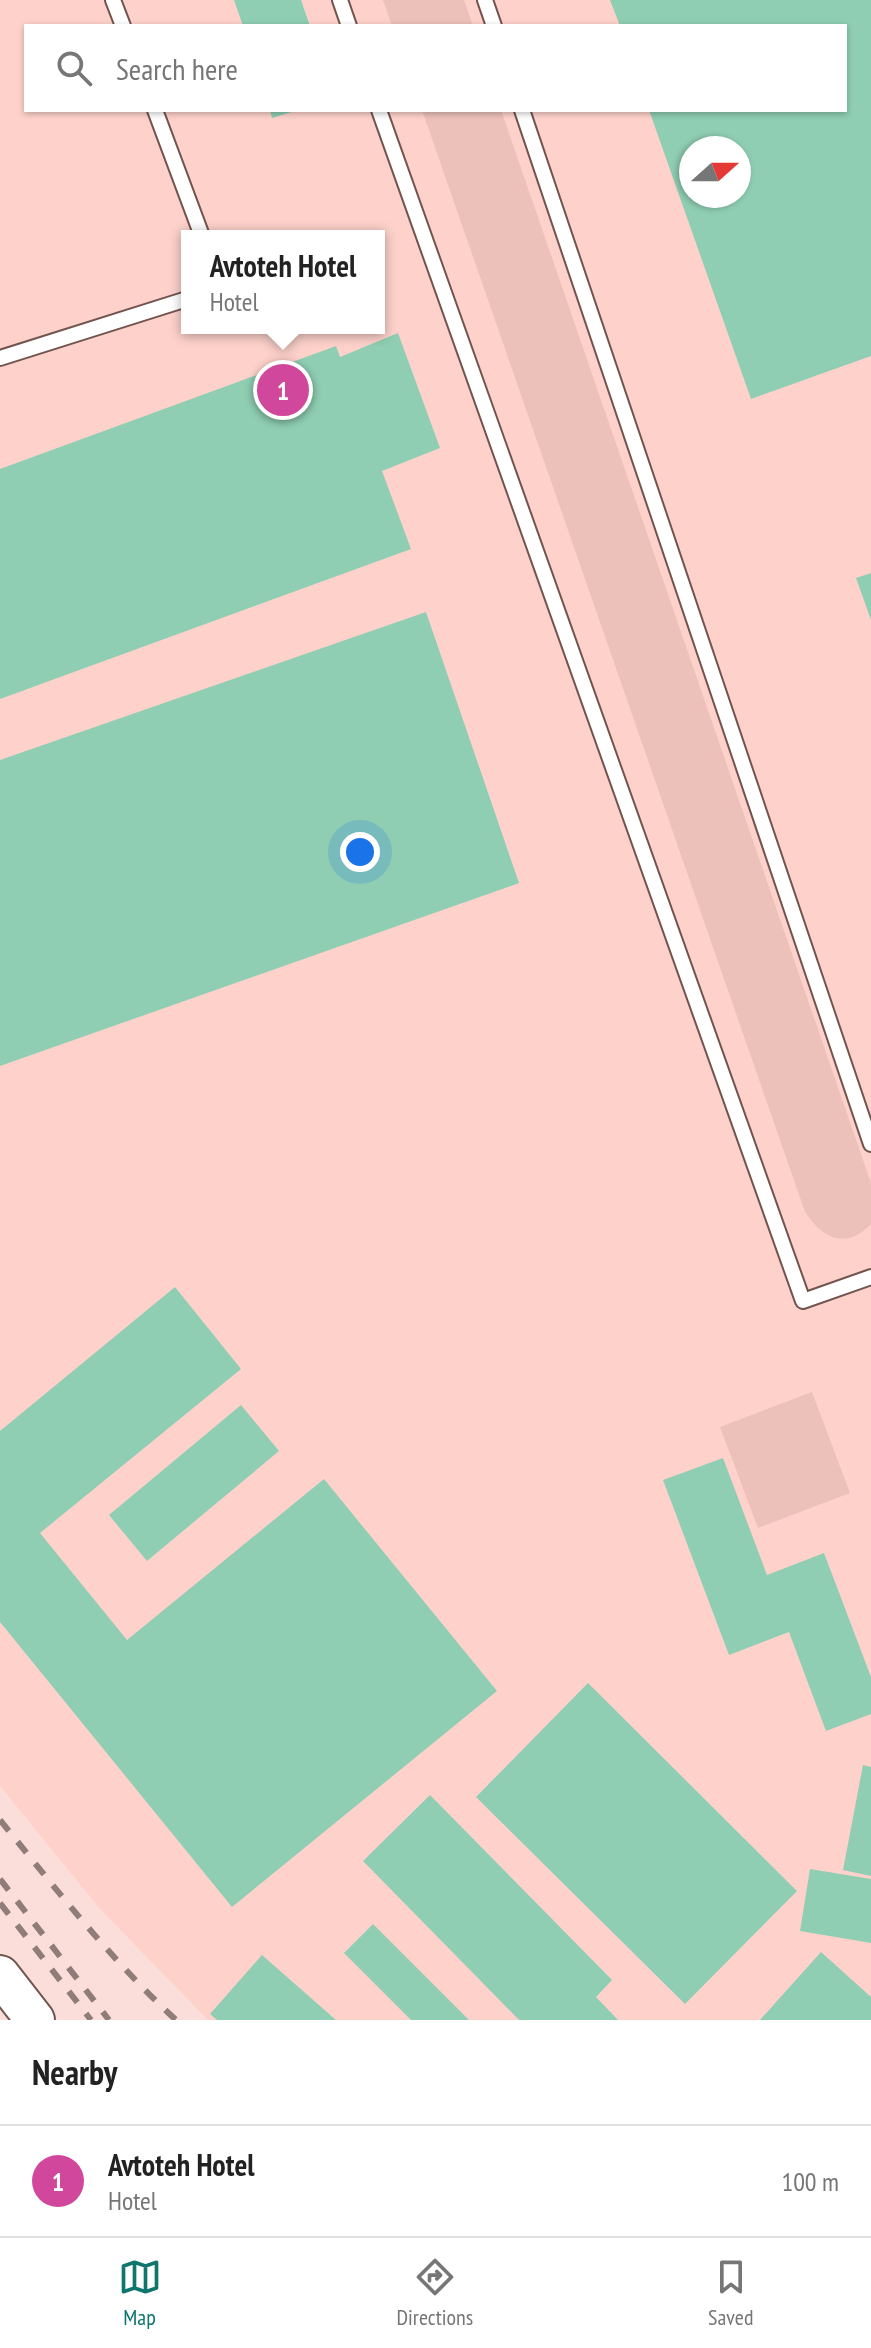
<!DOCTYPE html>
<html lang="en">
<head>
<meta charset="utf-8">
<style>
	body { margin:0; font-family:"PT Sans Narrow",sans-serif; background:#f2f2f2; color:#222 }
	.compass { position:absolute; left:679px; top:136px; width:72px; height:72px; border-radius:50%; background:#fff; box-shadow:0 2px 6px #0004; rotate:69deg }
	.you { position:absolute; left:360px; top:852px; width:28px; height:28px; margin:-20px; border:6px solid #fff; border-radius:50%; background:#1a73e8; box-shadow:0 0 0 12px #1a73e833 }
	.badge { display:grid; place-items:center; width:52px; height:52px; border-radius:50%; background:#0f766e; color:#fff; font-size:26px; font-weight:700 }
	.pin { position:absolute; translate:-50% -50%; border:4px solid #fff; box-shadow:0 2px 8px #0006 }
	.popup { position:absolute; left:181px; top:230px; width:204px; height:104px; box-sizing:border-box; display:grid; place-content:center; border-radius:0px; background:#fff; filter:drop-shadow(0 2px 6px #0005); font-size:26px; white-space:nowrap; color:#767676 }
	.popup b { font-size:30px; color:#222 }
	.popup::after { content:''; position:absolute; left:50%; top:100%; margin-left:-16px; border:16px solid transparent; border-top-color:#fff }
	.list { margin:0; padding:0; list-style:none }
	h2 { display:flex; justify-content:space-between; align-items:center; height:104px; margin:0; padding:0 32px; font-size:34px }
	h2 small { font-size:26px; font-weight:400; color:#767676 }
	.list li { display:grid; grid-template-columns:52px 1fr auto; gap:24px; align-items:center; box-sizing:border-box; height:112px; padding:0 32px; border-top:2px solid #e0e0e0 }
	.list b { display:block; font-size:30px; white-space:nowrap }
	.list p { margin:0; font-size:26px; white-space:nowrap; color:#767676 }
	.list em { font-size:26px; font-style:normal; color:#767676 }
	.icon { flex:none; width:44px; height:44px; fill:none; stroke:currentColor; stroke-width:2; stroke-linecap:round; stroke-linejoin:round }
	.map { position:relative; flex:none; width:871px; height:2020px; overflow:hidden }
	.search { position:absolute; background:#fff; box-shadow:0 2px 6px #0004; left:24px; right:24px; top:24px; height:88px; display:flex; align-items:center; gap:20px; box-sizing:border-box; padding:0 28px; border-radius:0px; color:#767676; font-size:30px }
	.sheet { height:216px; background:#fff }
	nav { display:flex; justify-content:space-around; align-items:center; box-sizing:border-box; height:112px; border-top:2px solid #e0e0e0; background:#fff; font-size:22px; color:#767676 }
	nav a { display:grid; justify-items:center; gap:4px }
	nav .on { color:#0f766e }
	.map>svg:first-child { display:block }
</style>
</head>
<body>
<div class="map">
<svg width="871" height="2020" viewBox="0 0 871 2020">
	<rect width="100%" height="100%" fill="#fbded9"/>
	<!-- built -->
	<path fill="#fed2cb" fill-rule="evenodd" d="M 0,0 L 871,0 L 871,2020 L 208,2020 L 100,1909 L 0,1786 ZM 26,26 L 845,26 L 845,110 L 26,110 ZM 691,148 L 739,148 L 739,196 L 691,196 ZM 187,236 L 379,236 L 379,328 L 187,328 Z"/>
	<!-- green -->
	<path fill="#ecc1ba" d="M 383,0 L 464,0 L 473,26 L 392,26 Z
		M 422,110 L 501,110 L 871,1183 L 871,1224 C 846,1250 823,1239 805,1212 Z
		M 812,1392 L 850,1493 L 758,1528 L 720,1427 Z"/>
	<!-- building -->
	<path fill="#8fceb2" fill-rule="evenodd" d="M 234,0 L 301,0 L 310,26 L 243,26 Z
		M 610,0 L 871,0 L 871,356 L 751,399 L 649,110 L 845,110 L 845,26 L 620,26 ZM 691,148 L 739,148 L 739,196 L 691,196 Z
		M 270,110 L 295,110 L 295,111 L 272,118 Z
		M 398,333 L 440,448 L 382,471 L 411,549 L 0,699 L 0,469 L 336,346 L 340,357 Z
		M 871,573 L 871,620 L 856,578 Z
		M 426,612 L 519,883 L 0,1066 L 0,760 Z
		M 175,1287 L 241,1369 L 40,1533 L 127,1640 L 324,1479 L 497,1691 L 232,1907 L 0,1622 L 0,1431 Z
		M 241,1405 L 279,1451 L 147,1561 L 109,1515 Z
		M 723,1458 L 767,1575 L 824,1553 L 871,1677 L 871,1714 L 826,1731 L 789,1632 L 729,1655 L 663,1480 Z
		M 588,1683 L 797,1891 L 685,2004 L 476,1797 Z
		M 863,1765 L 871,1767 L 871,1876 L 843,1870 Z
		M 430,1795 L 612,1980 L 596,1997 L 618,2020 L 519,2020 L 363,1861 Z
		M 810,1869 L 871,1879 L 871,1943 L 800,1931 Z
		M 373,1924 L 469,2020 L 411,2020 L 344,1953 Z
		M 821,1952 L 871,1997 L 871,2020 L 760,2020 Z
		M 262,1955 L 336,2020 L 217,2020 L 210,2014 Z"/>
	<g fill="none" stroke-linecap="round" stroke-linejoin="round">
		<defs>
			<path id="lane" d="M 113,0 L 123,26
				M 340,0 L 349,26
				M 485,0 L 494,26
				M 155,110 L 202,236
				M 379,110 L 803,1301 L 871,1277
				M 522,110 L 871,1144
				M 0,358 L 187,299"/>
			<path id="secondary" d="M 0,1975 L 35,2020"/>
		</defs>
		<!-- lane casing -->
		<use href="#lane" stroke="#72544f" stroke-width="18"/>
		<!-- secondary casing -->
		<use href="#secondary" stroke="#72544f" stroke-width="42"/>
		<!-- lane -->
		<use href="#lane" stroke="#fff" stroke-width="14"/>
		<!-- secondary -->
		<use href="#secondary" stroke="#fff" stroke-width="38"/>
		<!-- rail -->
		<path stroke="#907c78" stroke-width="6" stroke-dasharray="14 14" stroke-linecap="butt" d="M 0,1820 C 56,1889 111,1960 176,2020
			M 0,1879 L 109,2020
			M 0,1903 L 91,2020"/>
	</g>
</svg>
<svg class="compass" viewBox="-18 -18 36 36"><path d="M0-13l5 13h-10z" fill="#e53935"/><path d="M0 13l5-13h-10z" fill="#767676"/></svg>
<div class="you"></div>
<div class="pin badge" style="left:283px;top:390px;background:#d1479c">1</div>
<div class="popup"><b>Avtoteh Hotel</b>Hotel</div>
<div class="search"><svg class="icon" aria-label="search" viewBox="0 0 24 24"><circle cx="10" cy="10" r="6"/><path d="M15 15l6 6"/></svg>Search here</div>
</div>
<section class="sheet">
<h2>Nearby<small></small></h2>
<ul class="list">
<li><span class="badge" style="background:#d1479c">1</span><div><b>Avtoteh Hotel</b><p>Hotel</p></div><em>100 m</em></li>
</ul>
</section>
<nav>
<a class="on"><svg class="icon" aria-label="map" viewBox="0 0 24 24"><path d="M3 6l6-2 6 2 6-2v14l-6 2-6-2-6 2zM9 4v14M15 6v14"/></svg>Map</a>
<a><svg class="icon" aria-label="directions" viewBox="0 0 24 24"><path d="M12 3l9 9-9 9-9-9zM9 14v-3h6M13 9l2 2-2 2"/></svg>Directions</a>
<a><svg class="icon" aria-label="saved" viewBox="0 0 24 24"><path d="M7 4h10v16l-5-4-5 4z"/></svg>Saved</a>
</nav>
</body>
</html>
